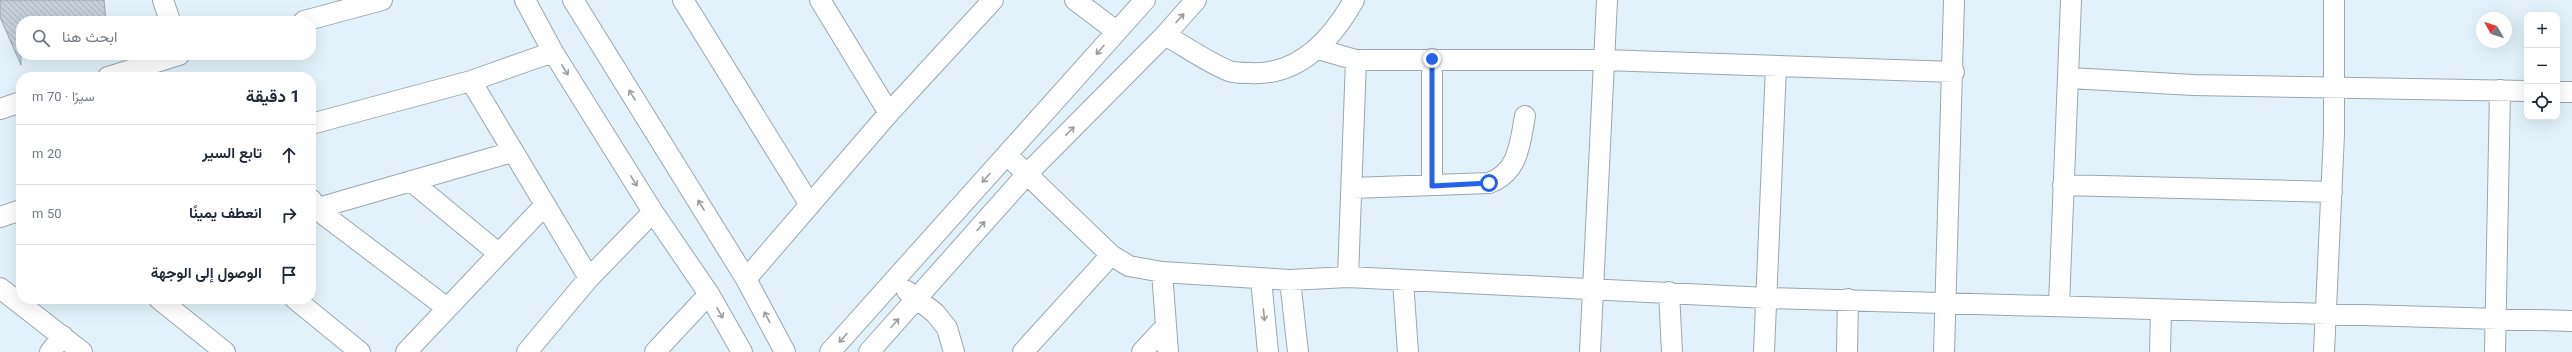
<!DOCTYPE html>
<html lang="ar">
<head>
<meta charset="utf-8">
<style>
	body { margin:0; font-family:Georgia,Vazirmatn,serif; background:#f6f6f7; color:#1f2937; direction:rtl }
	.controls { position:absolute; right:12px; top:12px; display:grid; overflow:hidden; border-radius:8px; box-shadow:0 4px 16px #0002 }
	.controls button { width:36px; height:36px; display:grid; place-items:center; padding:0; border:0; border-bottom:1px solid #e0e1e3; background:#fff; color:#1f2937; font:20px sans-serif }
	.compass { position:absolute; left:2476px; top:12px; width:36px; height:36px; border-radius:50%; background:#fff; box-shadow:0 4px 16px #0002; rotate:309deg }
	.stop { position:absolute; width:12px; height:12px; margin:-9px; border:3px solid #2563eb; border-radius:50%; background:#fff }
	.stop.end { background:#2563eb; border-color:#fff; box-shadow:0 1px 4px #0008 }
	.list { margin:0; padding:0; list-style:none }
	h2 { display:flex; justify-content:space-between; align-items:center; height:52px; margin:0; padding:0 16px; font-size:17px }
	h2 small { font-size:13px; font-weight:400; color:#747a83 }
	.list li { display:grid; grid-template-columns:26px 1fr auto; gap:12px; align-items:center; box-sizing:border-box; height:60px; padding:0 16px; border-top:1px solid #e0e1e3 }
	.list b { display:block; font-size:15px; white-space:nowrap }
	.list em { font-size:13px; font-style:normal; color:#747a83 }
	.icon { flex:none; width:22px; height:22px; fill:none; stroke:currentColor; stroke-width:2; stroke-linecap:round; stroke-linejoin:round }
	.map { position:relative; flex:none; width:2572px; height:352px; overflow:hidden; direction:ltr }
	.search { position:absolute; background:#fff; box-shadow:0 4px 16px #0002; left:16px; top:16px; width:300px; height:44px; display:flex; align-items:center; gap:10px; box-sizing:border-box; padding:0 14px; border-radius:16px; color:#747a83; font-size:15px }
	.panel { position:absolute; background:#fff; box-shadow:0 4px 16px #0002; left:16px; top:72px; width:300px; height:232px; border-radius:16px; direction:rtl }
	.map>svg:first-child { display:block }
</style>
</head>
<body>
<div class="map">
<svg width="2572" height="352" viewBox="0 0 2572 352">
	<defs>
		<pattern id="building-back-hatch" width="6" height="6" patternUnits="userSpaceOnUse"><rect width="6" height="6" fill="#c3d1da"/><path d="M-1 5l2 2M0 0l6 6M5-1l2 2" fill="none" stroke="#a7b3bb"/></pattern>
	</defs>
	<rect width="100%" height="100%" fill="#e3f2fa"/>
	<!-- building -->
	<path fill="url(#building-back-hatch)" stroke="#97a5ad" d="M 0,0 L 104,0 L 106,21 L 21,21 L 21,65 L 0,17 Z"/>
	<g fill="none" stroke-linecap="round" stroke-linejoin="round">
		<defs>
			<path id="minor" d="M 163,0 L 170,21
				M 525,0 L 553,52 L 653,212 L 709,294 L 742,352
				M 573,0 L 746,279 L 785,352
				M 683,0 L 810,205
				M 820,0 L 889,113
				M 1075,0 L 1116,31
				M 304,21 L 382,0
				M 1165,35 C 1186,47 1207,62 1229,71 C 1235,73 1244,73 1250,73 C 1299,76 1332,39 1354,0
				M 1318,49 L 1356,60 L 1604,60 L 1954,72
				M 1432,59 L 1432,185
				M 108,77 L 179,55
				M 2070,78 L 2193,85 L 2527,91
				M 471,81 L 589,278
				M 2557,92 L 2572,92
				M 0,109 L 21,102
				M 311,124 L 471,81 L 553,52
				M 1007,155 L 1111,255 L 1129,266 L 1162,272 L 1290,280 L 1348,277 L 1766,298 L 2572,321
				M 411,181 L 498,253
				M 2063,185 L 2332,192
				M 1352,188 L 1489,183 C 1519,172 1520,143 1525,116
				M 312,200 L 315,208 L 447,308
				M 311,210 L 512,152
				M 0,217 L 21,210
				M 1162,272 L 1168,352
				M 1348,277 L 1356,60
				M 746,279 L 889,113 L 993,0
				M 1261,279 L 1268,352
				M 1290,280 L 1298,352
				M 1403,281 L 1408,352
				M 0,288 L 82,352
				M 907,291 L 935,313 L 947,328 L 954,352
				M 1669,292 L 1672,352
				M 159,299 L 225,352
				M 295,299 L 360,352
				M 2059,305 L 2071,0
				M 50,352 L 63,336
				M 406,352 L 545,205
				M 527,352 L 589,278 L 653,212
				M 655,352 L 709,294
				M 830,352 L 1145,0
				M 869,352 L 1027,174 L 1165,35 L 1196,0
				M 1023,352 L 1111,255
				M 1142,352 L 1166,326
				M 1590,352 L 1607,0
				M 1764,352 L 1776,66
				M 1847,352 L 1848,299
				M 1944,352 L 1954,0
				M 2160,352 L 2161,310
				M 2324,352 L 2334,134 L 2334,0
				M 2495,352 L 2500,90"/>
		</defs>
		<!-- minor casing -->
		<use href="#minor" stroke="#9aa7b0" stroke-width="22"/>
		<!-- minor -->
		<use href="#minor" stroke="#fff" stroke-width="20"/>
	</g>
	<!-- one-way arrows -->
	<defs><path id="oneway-shaft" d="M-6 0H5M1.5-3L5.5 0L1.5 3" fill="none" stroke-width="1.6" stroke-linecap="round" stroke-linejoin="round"/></defs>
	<g stroke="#9a9c9e">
		<use href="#oneway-shaft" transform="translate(1180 18) rotate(-48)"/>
		<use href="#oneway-shaft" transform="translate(1100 50) rotate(131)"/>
		<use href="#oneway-shaft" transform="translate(565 70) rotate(58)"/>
		<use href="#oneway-shaft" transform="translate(632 95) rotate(-122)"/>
		<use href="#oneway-shaft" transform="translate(1070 131) rotate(-45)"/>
		<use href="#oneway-shaft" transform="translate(986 178) rotate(132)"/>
		<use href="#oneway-shaft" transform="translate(634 181) rotate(58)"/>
		<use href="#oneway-shaft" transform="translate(701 205) rotate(-122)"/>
		<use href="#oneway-shaft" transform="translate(981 226) rotate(-49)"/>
		<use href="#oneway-shaft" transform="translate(720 313) rotate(60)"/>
		<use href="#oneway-shaft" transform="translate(1264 315) rotate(84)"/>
		<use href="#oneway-shaft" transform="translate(767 317) rotate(-118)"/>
		<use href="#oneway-shaft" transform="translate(895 323) rotate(-48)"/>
		<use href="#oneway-shaft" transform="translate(843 338) rotate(132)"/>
	</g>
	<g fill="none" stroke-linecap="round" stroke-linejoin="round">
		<!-- route -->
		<path stroke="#2563eb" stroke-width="5" d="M 1432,59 L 1432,186 L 1489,183"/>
	</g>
</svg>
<div class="controls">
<button>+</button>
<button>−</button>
<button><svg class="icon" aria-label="locate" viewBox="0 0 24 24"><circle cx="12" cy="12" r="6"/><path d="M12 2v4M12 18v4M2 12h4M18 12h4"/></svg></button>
</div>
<svg class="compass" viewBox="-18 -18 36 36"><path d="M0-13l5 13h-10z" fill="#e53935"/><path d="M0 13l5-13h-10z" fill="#747a83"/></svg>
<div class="stop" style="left:1489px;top:183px"></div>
<div class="stop end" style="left:1432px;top:59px"></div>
<div class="search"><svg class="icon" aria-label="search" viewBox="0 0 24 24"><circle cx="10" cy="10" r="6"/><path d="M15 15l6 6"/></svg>ابحث هنا</div>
<section class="panel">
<h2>1 دقيقة<small>سيرًا · 70 m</small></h2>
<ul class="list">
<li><svg class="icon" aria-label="ahead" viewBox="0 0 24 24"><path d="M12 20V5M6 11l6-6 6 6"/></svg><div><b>تابع السير</b></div><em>20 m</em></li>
<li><svg class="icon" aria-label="right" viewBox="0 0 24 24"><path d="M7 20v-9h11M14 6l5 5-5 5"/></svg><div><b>انعطف يمينًا</b></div><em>50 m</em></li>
<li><svg class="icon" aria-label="arrive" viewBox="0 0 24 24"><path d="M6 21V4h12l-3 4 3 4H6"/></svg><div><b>الوصول إلى الوجهة</b></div></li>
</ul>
</section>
</div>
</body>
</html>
